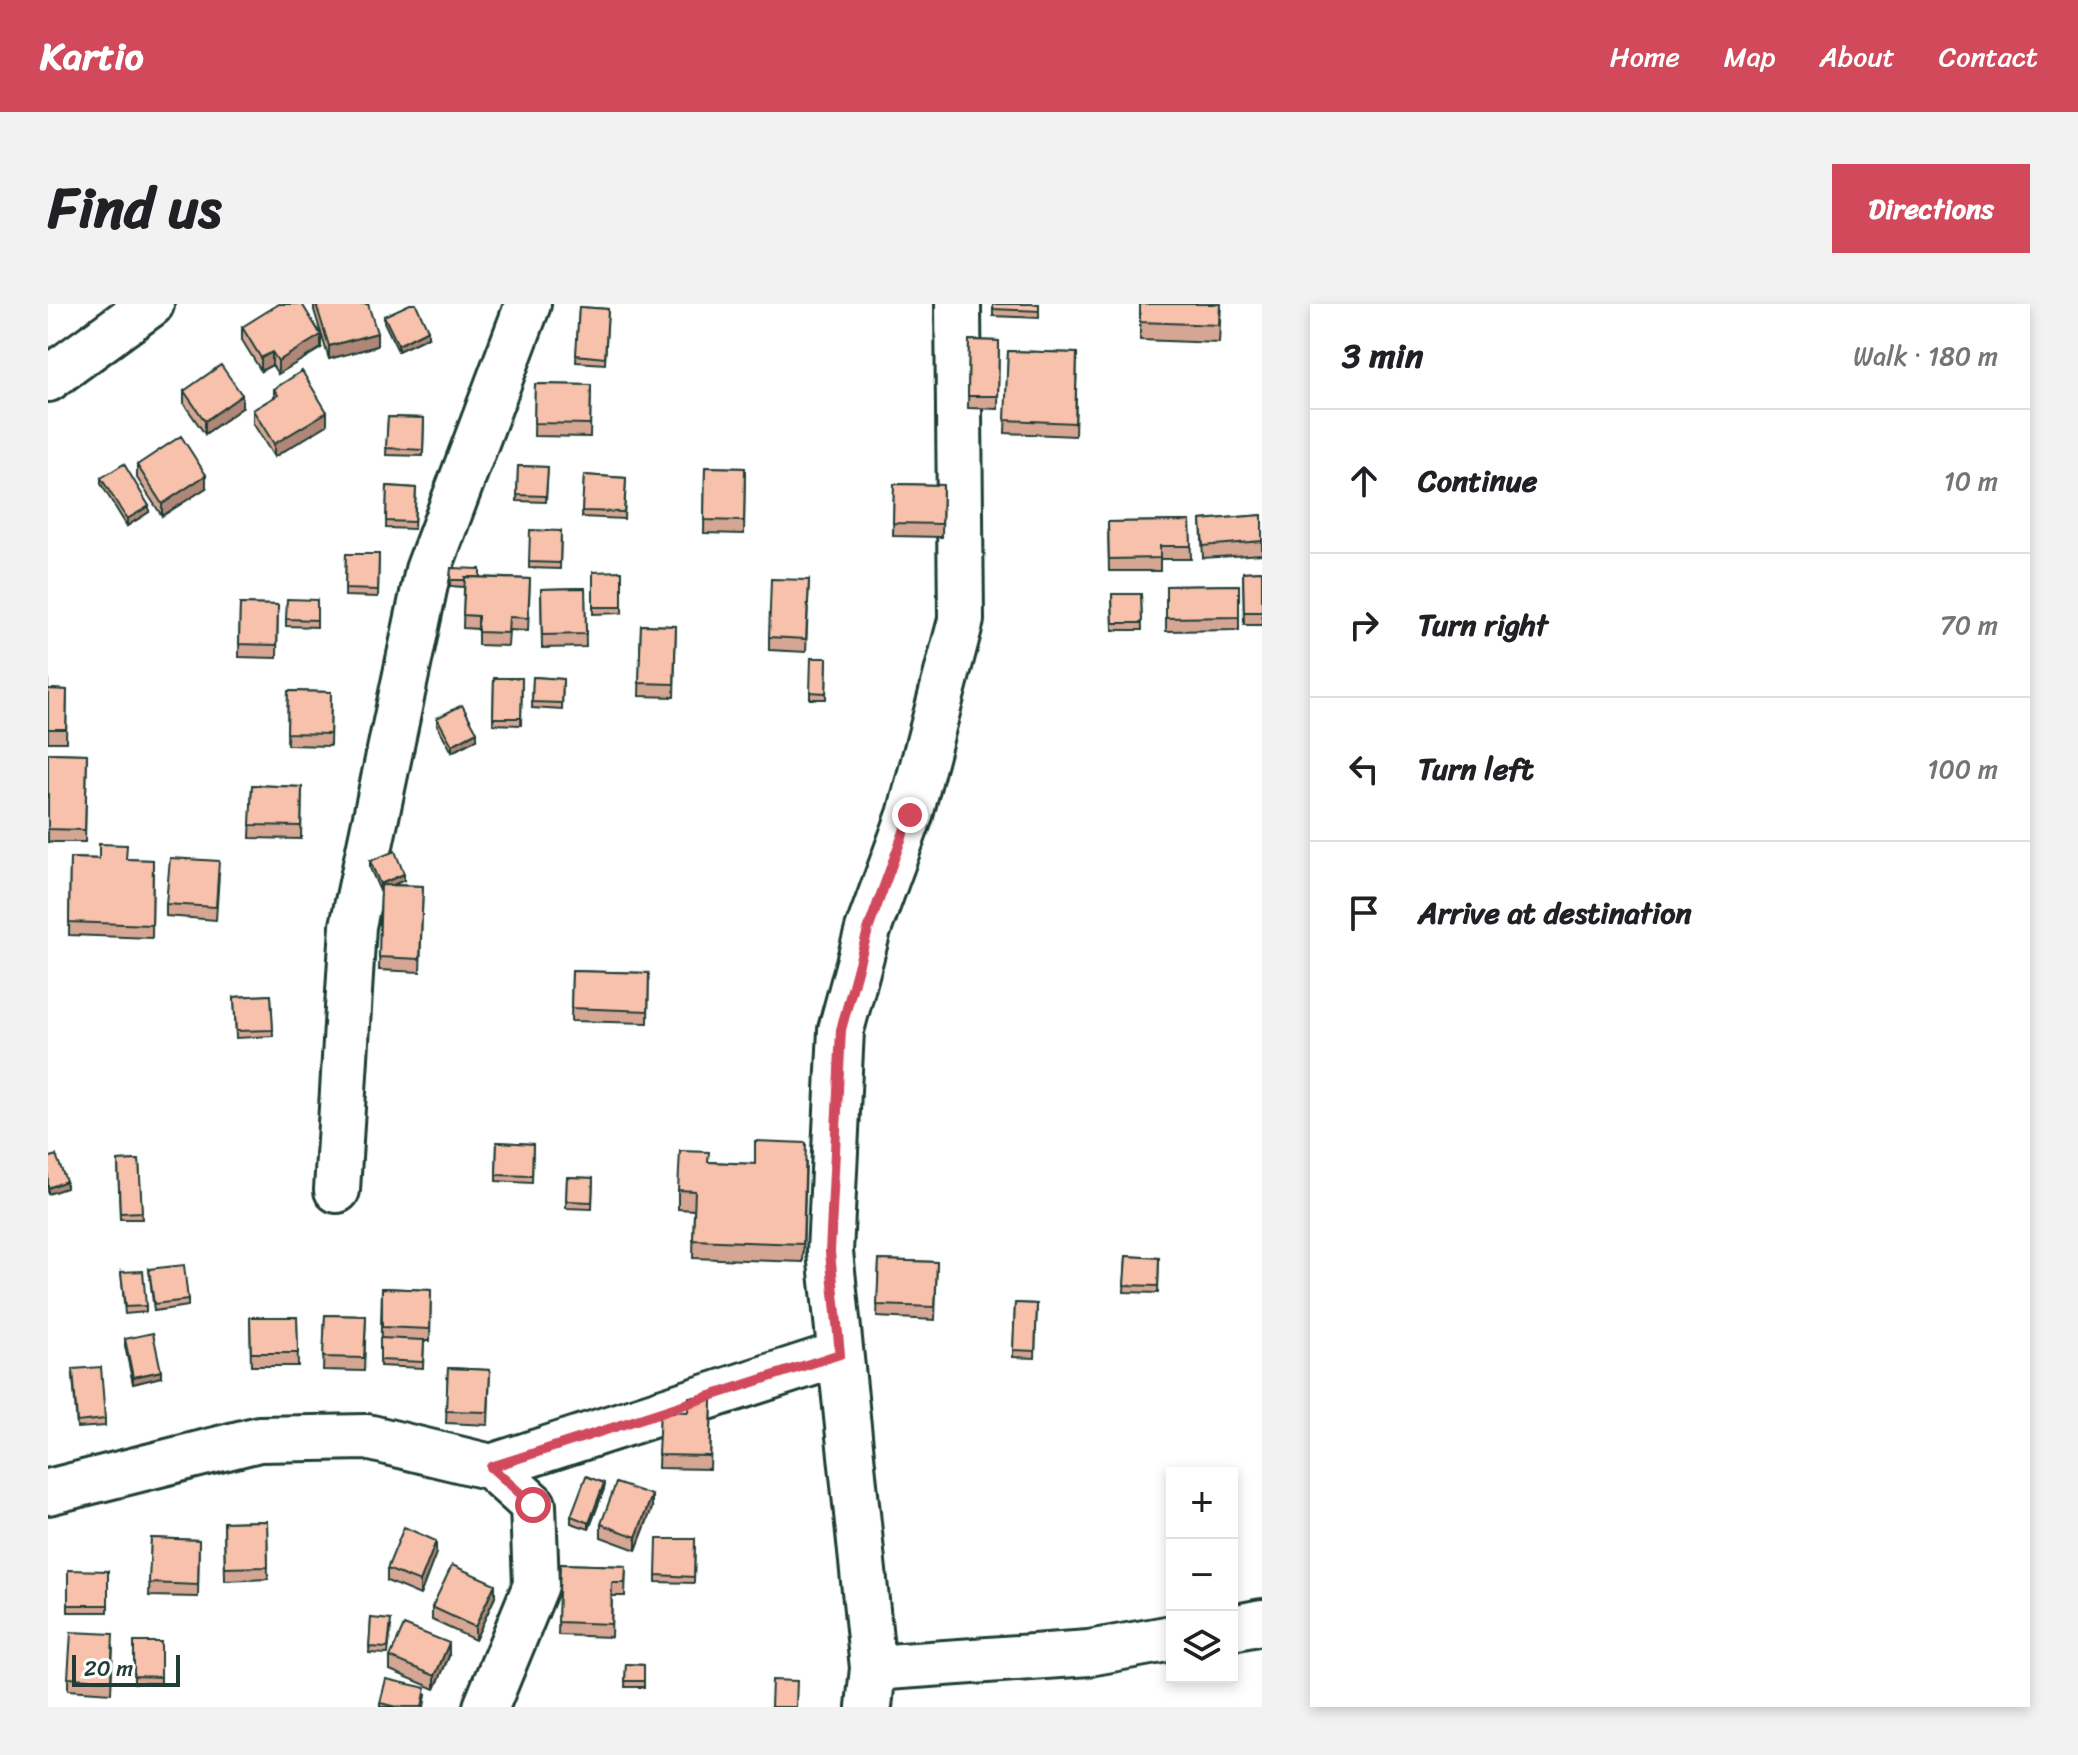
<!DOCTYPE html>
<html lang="en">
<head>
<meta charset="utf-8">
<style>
	body { margin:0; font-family:Sriracha,sans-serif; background:#f2f2f2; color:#202124 }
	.controls { position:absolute; right:24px; bottom:24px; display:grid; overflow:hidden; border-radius:0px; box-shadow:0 4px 12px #0003 }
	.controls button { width:72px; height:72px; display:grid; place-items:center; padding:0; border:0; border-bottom:2px solid #e0e0e0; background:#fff; color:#202124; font:40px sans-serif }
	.scale { position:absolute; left:24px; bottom:20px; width:108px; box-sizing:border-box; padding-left:8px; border:4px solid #1f3d34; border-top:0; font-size:22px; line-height:28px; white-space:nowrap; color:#1f3d34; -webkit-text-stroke:6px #fff; paint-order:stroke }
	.stop { position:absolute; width:24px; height:24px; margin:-18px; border:6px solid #d1495b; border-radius:50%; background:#fff }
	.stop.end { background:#d1495b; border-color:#fff; box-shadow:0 2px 8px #0008 }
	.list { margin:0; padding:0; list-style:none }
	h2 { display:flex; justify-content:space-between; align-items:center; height:104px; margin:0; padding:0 32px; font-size:34px }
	h2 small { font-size:26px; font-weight:400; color:#757577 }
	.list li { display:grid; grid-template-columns:52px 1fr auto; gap:24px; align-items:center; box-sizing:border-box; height:144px; padding:0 32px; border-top:2px solid #e0e0e0 }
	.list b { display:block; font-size:30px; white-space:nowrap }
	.list em { font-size:26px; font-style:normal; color:#757577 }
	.icon { flex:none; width:44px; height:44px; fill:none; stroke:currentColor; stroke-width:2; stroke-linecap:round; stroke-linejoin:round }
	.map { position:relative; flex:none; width:1214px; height:1403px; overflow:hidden; border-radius:0px }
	header { display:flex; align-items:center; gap:48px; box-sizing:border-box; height:112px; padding:0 40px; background:#d1495b; color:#fff }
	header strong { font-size:38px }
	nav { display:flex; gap:44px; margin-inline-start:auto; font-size:28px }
	.intro { display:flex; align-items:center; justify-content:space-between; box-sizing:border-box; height:192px; padding:0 48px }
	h1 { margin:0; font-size:56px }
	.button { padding:20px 36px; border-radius:0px; background:#d1495b; color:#fff; font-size:28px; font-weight:700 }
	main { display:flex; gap:48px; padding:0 48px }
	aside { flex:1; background:#fff; border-radius:0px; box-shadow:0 4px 12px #0003 }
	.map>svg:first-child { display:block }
</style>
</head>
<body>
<header>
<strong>Kartio</strong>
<nav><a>Home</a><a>Map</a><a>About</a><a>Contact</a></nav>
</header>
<div class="intro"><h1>Find us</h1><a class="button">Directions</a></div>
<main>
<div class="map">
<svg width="1214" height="1403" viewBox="0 0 1214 1403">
	<rect width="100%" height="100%" fill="#fff"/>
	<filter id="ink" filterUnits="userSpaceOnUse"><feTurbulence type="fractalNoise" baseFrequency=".0125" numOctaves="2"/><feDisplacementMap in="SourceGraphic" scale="16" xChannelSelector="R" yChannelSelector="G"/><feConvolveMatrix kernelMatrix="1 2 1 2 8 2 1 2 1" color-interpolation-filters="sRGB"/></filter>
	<g filter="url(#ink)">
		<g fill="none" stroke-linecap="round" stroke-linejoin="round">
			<defs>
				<path id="minor" d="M 289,886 L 305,622 L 380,266 L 480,0
					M 443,1163 L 792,1050
					M 0,1188 L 211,1135 L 319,1133 L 443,1163 L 485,1201 L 488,1281 L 438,1403
					M 1184,1324 L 1214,1318
					M 825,1364 L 1041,1349 L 1124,1334
					M 821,1403 L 825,1364 L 782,948 L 793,726 L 820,626 L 862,511 L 913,316 L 910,0"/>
				<path id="highway" d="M 0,75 L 103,0"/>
			</defs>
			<!-- minor casing -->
			<use href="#minor" stroke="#1f3d34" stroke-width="50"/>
			<!-- highway casing -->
			<use href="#highway" stroke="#1f3d34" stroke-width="50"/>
			<!-- minor -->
			<use href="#minor" stroke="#fff" stroke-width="44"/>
			<!-- highway -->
			<use href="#highway" stroke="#fff" stroke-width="44"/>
		</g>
		<!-- wall -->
		<path fill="#d5a694" stroke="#1f3d34" stroke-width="2" d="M 266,0 L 320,0 L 329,42 L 281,55 L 266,6 Z
			M 945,0 L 991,0 L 991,14 L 945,12 Z
			M 1092,0 L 1173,0 L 1171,39 L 1092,36 Z
			M 531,3 L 560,5 L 557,60 L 528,58 Z
			M 336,12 L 380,33 L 350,47 L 336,18 Z
			M 194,23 L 273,44 L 230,70 L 224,61 L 213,67 L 194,36 Z
			M 921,36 L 951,37 L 950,105 L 920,104 Z
			M 960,47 L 1029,49 L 1027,132 L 957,129 Z
			M 487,80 L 543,81 L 542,133 L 486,132 Z
			M 226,85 L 279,121 L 226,153 L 205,119 L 205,106 L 226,93 Z
			M 136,87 L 194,104 L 157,130 L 136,100 Z
			M 340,113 L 376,114 L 375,152 L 338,151 Z
			M 89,161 L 158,184 L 114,212 L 89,174 Z
			M 470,162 L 500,163 L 498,198 L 469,197 Z
			M 657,163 L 697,164 L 696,230 L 656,229 Z
			M 536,171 L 578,174 L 576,215 L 534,213 Z
			M 53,174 L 101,208 L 79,222 L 53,180 Z
			M 846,180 L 895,181 L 894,233 L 845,232 Z
			M 339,182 L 368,184 L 366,225 L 338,224 Z
			M 1214,211 L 1214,250 L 1155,254 L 1153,216 Z
			M 1142,217 L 1143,255 L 1112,255 L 1112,267 L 1061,267 L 1060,218 Z
			M 513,227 L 512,265 L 481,264 L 481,258 Z
			M 298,250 L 331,250 L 330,293 L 297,292 Z
			M 403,264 L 432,273 L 482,275 L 480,327 L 461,326 L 460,342 L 430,341 L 430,325 L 415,324 L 416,283 L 402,282 Z
			M 1214,267 L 1214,321 L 1196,321 L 1195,268 Z
			M 545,268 L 574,303 L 574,309 L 545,310 Z
			M 761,276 L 758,348 L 721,346 L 721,333 Z
			M 1191,281 L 1191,326 L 1118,327 L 1118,282 Z
			M 537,284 L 538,343 L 494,344 L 493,285 Z
			M 1064,290 L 1093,290 L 1094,326 L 1065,326 Z
			M 269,296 L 269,323 L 238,322 L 238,315 Z
			M 192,300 L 230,301 L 229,354 L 191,353 Z
			M 593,321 L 628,322 L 626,393 L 591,392 Z
			M 779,354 L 778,395 L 762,395 L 762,388 Z
			M 485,373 L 515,375 L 514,406 L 484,404 Z
			M 446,374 L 474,374 L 473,421 L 445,420 Z
			M 0,375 L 0,385 L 19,386 L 18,438 L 0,438 Z
			M 240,387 L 283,388 L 282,442 L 239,441 Z
			M 389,414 L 429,435 L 404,448 L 389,421 Z
			M 0,449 L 39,450 L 37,538 L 0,538 Z
			M 204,481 L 254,483 L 253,535 L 202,534 Z
			M 22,554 L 105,556 L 104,634 L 21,631 Z
			M 322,557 L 356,576 L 345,581 L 375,582 L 372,668 L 331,666 L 333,586 L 332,587 L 322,564 Z
			M 171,570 L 168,616 L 118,612 L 118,600 Z
			M 524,667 L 601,669 L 600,719 L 523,717 Z
			M 223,691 L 225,732 L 188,734 L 186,693 Z
			M 449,838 L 485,840 L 484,879 L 448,877 Z
			M 91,856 L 94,915 L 72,915 L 70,857 Z
			M 661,858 L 707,860 L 758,858 L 755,958 L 645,954 L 646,906 L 630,905 L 630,886 Z
			M 519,873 L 545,874 L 544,905 L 518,904 Z
			M 1078,952 L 1111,954 L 1110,989 L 1076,988 Z
			M 831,956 L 889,958 L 887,1016 L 829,1013 Z
			M 101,965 L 140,996 L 140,1002 L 106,1007 Z
			M 73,968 L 98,1002 L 98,1008 L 77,1010 Z
			M 334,984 L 383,986 L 382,1037 L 376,1037 L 375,1064 L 332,1062 Z
			M 967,999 L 989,1000 L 987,1054 L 965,1053 Z
			M 277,1011 L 318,1012 L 316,1067 L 275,1066 Z
			M 202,1013 L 249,1013 L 250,1062 L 203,1062 Z
			M 77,1035 L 113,1073 L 85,1080 L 77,1042 Z
			M 400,1064 L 442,1066 L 440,1121 L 398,1119 Z
			M 25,1072 L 57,1115 L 57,1122 L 29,1124 Z
			M 664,1095 L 662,1165 L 610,1164 L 612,1107 L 640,1108 Z
			M 556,1185 L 541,1225 L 523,1219 L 523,1212 Z
			M 604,1204 L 588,1246 L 553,1233 L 553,1220 Z
			M 219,1217 L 220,1275 L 177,1277 L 176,1218 Z
			M 103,1234 L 151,1236 L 150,1293 L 101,1292 Z
			M 647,1235 L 646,1279 L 608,1278 L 608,1271 Z
			M 388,1249 L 372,1291 L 339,1277 L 339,1265 Z
			M 512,1260 L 578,1262 L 577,1292 L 564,1292 L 563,1333 L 510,1331 Z
			M 60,1267 L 60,1308 L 20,1308 L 20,1301 Z
			M 447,1293 L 427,1336 L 384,1316 L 384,1303 Z
			M 323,1314 L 343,1322 L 340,1350 L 321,1349 Z
			M 86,1338 L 113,1338 L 113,1379 L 86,1379 Z
			M 65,1343 L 63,1389 L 20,1386 L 20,1374 Z
			M 401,1352 L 387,1385 L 342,1366 L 342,1353 Z
			M 578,1360 L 596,1361 L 596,1383 L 577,1383 Z
			M 378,1391 L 376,1403 L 332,1403 L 332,1399 Z"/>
		<!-- shaded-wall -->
		<path fill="#ae8778" stroke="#1f3d34" stroke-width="2" d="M 380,26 L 380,33 L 350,47 L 350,41 Z
			M 329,29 L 329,42 L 281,55 L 281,42 Z
			M 273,31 L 273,44 L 230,70 L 230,57 Z
			M 224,48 L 224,61 L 213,67 L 213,54 Z
			M 194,91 L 194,104 L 157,130 L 157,117 Z
			M 279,108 L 279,121 L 226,153 L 226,140 Z
			M 158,171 L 158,184 L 114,212 L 114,200 Z
			M 101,202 L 101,208 L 79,222 L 79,215 Z
			M 429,428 L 429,435 L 404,448 L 404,441 Z
			M 356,570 L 356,576 L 332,587 L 332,580 Z
			M 18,877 L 18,884 L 0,890 L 0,884 Z
			M 113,1067 L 113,1073 L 85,1080 L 85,1073 Z
			M 556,1179 L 556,1185 L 541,1225 L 541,1219 Z
			M 604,1191 L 604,1204 L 588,1246 L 588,1233 Z
			M 388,1237 L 388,1249 L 372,1291 L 372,1278 Z
			M 447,1280 L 447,1293 L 427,1336 L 427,1323 Z
			M 401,1339 L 401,1352 L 387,1385 L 387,1372 Z"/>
		<!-- building -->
		<path fill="#f8c1ac" stroke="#1f3d34" stroke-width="2" d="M 231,0 L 254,0 L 273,31 L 230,57 L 224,48 L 213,54 L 194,23 Z
			M 268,0 L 320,0 L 329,29 L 281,42 Z
			M 362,0 L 368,0 L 380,26 L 350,41 L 336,12 Z
			M 945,0 L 991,0 L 991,7 L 945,5 Z
			M 1092,0 L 1172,0 L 1171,21 L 1092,18 Z
			M 531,3 L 560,5 L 557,54 L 528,51 Z
			M 921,36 L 951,37 L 950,92 L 920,92 Z
			M 960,47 L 1029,49 L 1027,119 L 957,116 Z
			M 173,61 L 194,91 L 157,117 L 136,87 Z
			M 254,67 L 279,108 L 226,140 L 205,106 L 230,91 L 226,85 Z
			M 487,80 L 543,81 L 542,120 L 486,119 Z
			M 340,113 L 376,114 L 375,146 L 338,144 Z
			M 133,132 L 158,171 L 114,200 L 89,161 Z
			M 76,160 L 101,202 L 79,215 L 53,174 Z
			M 470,162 L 500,163 L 498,192 L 469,191 Z
			M 657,163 L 697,164 L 696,217 L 656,216 Z
			M 536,171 L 578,174 L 576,208 L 534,207 Z
			M 846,180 L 895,181 L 894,220 L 845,219 Z
			M 339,182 L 368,184 L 366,218 L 338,217 Z
			M 1214,211 L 1214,237 L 1155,242 L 1153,216 Z
			M 1142,217 L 1143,242 L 1112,242 L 1112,254 L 1061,255 L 1060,218 Z
			M 482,226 L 513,227 L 512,259 L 481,258 Z
			M 298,250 L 331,250 L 330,286 L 297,285 Z
			M 403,264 L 432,265 L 432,273 L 417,273 L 417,276 L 402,276 Z
			M 574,267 L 574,303 L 545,303 L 545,268 Z
			M 1214,267 L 1214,308 L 1196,308 L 1195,268 Z
			M 417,273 L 482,275 L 480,314 L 461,313 L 460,329 L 430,328 L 430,312 L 415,311 Z
			M 723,275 L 761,276 L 758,335 L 721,333 Z
			M 1191,281 L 1191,313 L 1118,314 L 1118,282 Z
			M 537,284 L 538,330 L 494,331 L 493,285 Z
			M 1064,290 L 1093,290 L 1094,319 L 1065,319 Z
			M 239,295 L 269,296 L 269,316 L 238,315 Z
			M 192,300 L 230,301 L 229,341 L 191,340 Z
			M 593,321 L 628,322 L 626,380 L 591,379 Z
			M 763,354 L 779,354 L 778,389 L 762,388 Z
			M 485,373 L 515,375 L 514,399 L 484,398 Z
			M 446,374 L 474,374 L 473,414 L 445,414 Z
			M 0,385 L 19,386 L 18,425 L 0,425 Z
			M 240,387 L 283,388 L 282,430 L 239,429 Z
			M 414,401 L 429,428 L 404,441 L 389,414 Z
			M 0,449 L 39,450 L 37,526 L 0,525 Z
			M 204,481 L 254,483 L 253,522 L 202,521 Z
			M 51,540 L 79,541 L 78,555 L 105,556 L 104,621 L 21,618 L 22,554 L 51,555 Z
			M 347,547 L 356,570 L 332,580 L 322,557 Z
			M 122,554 L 171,557 L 168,603 L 118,600 Z
			M 333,581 L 375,582 L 372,655 L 331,653 Z
			M 524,667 L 601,669 L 600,707 L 523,704 Z
			M 223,691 L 225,726 L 188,727 L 186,693 Z
			M 707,837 L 758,839 L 755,940 L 645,936 L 647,887 L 630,886 L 632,847 L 661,848 L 660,858 L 707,860 Z
			M 449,838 L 485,840 L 484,872 L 448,871 Z
			M 8,851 L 18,877 L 0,884 L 0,854 Z
			M 91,856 L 94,908 L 72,909 L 70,857 Z
			M 519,873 L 545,874 L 544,898 L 518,897 Z
			M 1078,952 L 1111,954 L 1110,982 L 1076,981 Z
			M 831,956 L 889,958 L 887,1003 L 829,1001 Z
			M 136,961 L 140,996 L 106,1000 L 101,965 Z
			M 95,967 L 98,1002 L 77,1003 L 73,968 Z
			M 334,984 L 383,986 L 382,1025 L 334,1023 Z
			M 967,999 L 989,1000 L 987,1047 L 965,1046 Z
			M 277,1011 L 318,1012 L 316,1054 L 275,1053 Z
			M 202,1013 L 249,1013 L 250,1049 L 203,1049 Z
			M 105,1029 L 113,1067 L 85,1073 L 77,1035 Z
			M 332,1034 L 376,1036 L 375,1058 L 332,1056 Z
			M 53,1063 L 57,1115 L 29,1118 L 25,1065 Z
			M 400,1064 L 442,1066 L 440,1108 L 398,1107 Z
			M 641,1093 L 664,1095 L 662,1152 L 610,1151 L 612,1107 L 640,1108 Z
			M 538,1172 L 556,1179 L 541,1219 L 523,1212 Z
			M 568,1179 L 604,1191 L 588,1233 L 553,1220 Z
			M 219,1217 L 220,1263 L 177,1264 L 176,1218 Z
			M 356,1223 L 388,1237 L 372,1278 L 339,1265 Z
			M 103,1234 L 151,1236 L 150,1281 L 101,1279 Z
			M 609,1235 L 647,1235 L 646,1273 L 608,1271 Z
			M 512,1260 L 578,1262 L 577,1279 L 564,1279 L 563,1320 L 510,1318 Z
			M 404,1261 L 447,1280 L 427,1323 L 384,1303 Z
			M 20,1266 L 60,1267 L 60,1301 L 20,1301 Z
			M 323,1314 L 343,1316 L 340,1344 L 321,1343 Z
			M 356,1321 L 401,1339 L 387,1372 L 342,1353 Z
			M 23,1328 L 65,1330 L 63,1376 L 20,1374 Z
			M 86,1338 L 113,1338 L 113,1373 L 86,1372 Z
			M 578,1360 L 596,1361 L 596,1377 L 577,1377 Z
			M 338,1375 L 378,1384 L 374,1403 L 350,1403 L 332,1399 Z
			M 724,1376 L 749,1377 L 748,1403 L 723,1403 Z"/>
	</g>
	<g fill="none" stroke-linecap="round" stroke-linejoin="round" filter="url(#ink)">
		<!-- route -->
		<path stroke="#d1495b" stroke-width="10" d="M 485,1201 L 443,1163 L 792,1050 L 782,948 L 793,726 L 820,626 L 862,511"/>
	</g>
</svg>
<div class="controls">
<button>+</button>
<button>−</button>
<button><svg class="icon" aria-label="layers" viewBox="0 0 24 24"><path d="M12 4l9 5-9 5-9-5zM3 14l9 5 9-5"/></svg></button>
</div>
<div class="scale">20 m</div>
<div class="stop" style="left:485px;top:1201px"></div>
<div class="stop end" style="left:862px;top:511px"></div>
</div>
<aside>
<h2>3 min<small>Walk · 180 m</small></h2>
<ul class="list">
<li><svg class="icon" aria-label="ahead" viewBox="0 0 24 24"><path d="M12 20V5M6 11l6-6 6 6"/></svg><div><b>Continue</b></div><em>10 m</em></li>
<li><svg class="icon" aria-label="right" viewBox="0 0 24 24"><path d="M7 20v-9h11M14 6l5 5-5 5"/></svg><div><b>Turn right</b></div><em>70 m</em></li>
<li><svg class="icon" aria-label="left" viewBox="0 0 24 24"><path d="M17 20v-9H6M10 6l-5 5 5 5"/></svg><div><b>Turn left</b></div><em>100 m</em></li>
<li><svg class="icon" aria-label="arrive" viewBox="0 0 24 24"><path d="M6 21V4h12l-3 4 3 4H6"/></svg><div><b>Arrive at destination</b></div></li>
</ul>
</aside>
</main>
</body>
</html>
